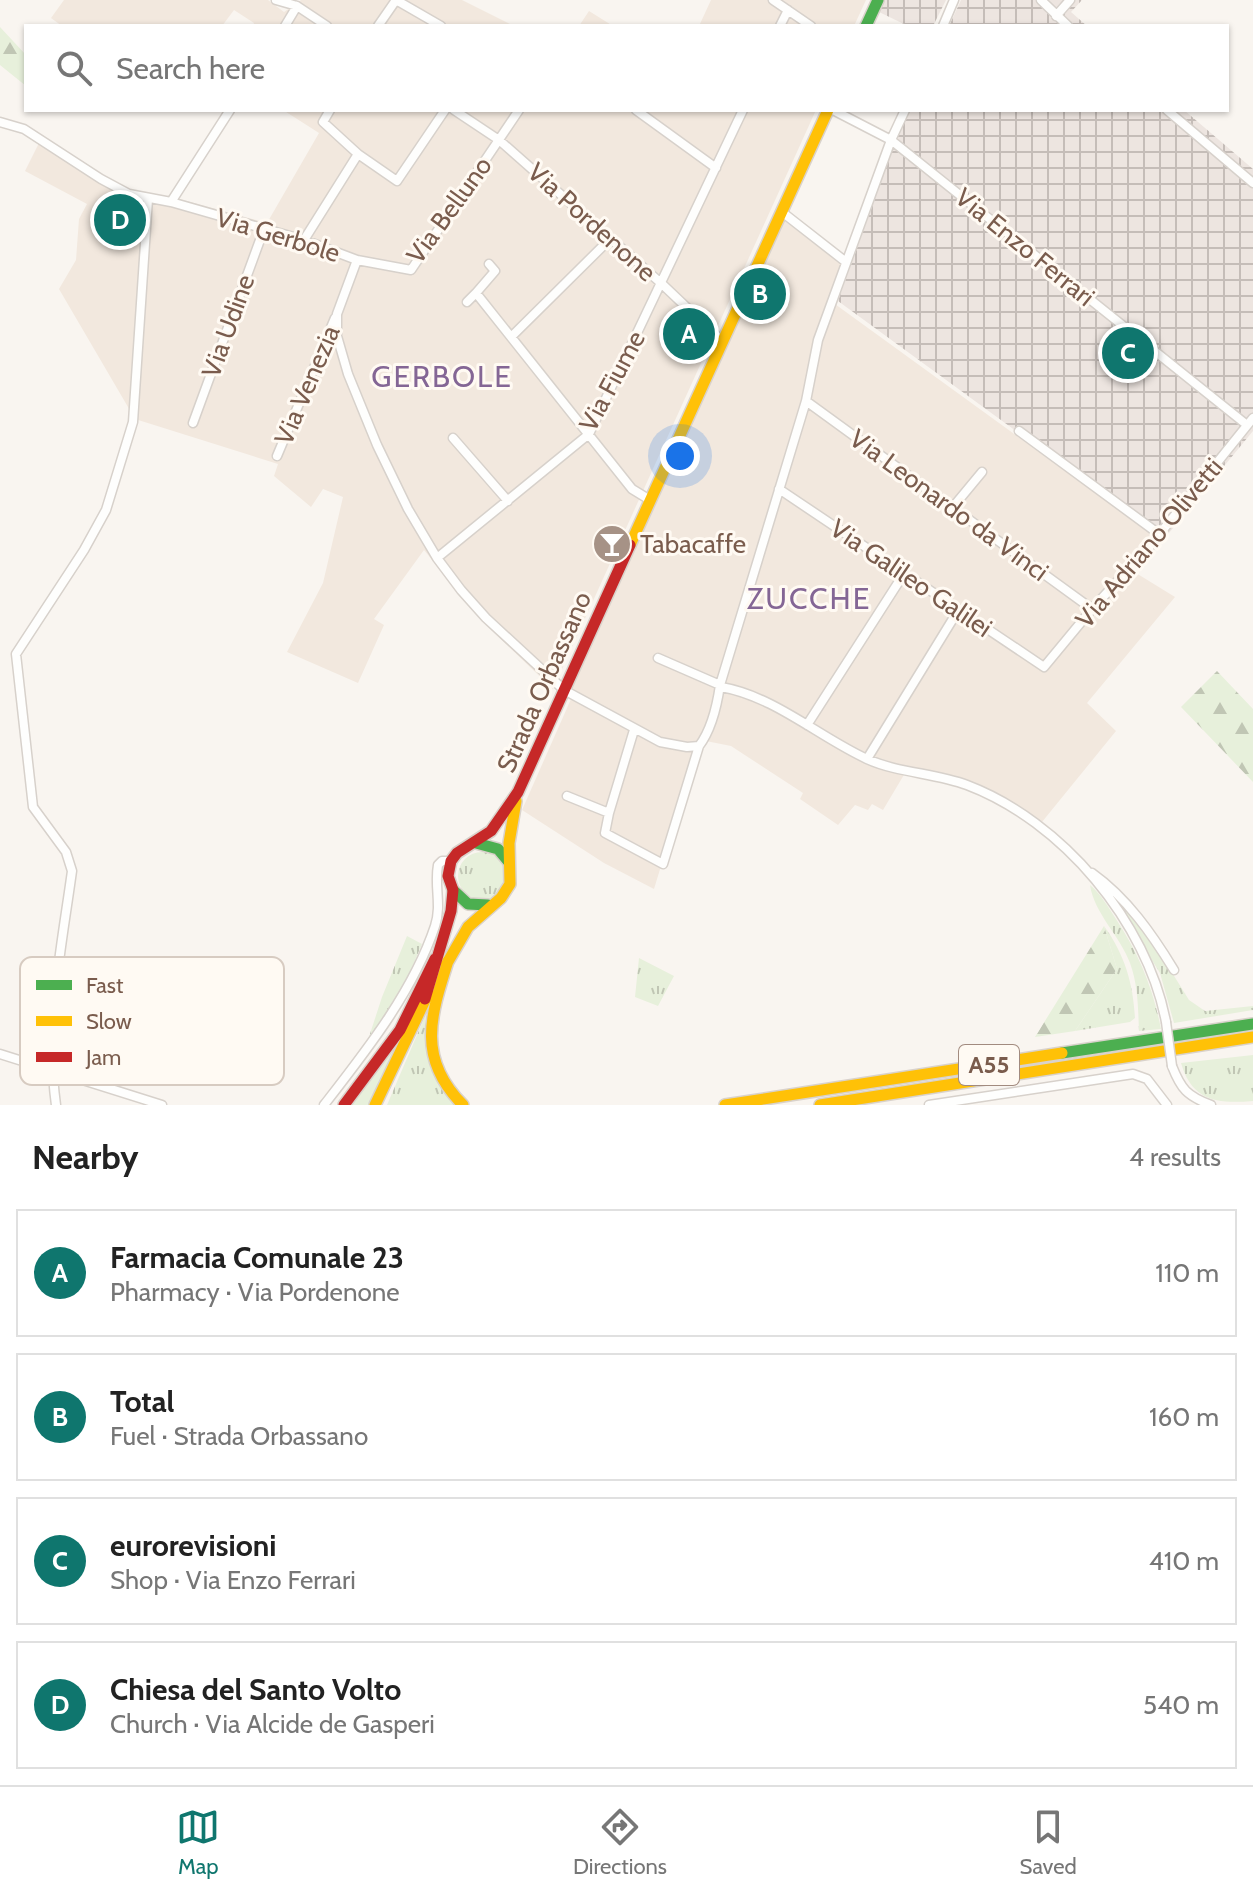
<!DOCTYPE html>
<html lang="en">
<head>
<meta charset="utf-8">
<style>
	body { margin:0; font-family:Cabin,sans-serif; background:#f2f2f2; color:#222 }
	.you { position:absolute; left:680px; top:456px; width:28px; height:28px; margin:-20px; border:6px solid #fff; border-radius:50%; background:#1a73e8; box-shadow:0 0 0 12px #1a73e833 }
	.badge { display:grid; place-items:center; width:52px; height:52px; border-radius:50%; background:#0f766e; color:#fff; font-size:26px; font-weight:700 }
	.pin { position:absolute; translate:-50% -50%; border:4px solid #fff; box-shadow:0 2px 8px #0006 }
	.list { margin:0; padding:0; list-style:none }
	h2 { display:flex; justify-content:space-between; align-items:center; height:104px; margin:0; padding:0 32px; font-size:34px }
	h2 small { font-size:26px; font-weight:400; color:#767676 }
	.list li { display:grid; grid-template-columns:52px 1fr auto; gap:24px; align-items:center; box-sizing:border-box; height:128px; margin:0 16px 16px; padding:0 16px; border:2px solid #e0e0e0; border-radius:0px }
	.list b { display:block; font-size:30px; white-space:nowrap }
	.list p { margin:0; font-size:26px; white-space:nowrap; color:#767676 }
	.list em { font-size:26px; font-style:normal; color:#767676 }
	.icon { flex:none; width:44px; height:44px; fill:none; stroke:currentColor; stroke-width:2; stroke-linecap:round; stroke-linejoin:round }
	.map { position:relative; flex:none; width:1253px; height:1105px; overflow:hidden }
	.search { position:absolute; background:#fff; box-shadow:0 2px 6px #0004; left:24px; right:24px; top:24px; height:88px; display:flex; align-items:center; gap:20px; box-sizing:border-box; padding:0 28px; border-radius:0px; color:#767676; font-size:30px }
	.sheet { height:680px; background:#fff }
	nav { display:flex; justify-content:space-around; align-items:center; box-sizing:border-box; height:112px; border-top:2px solid #e0e0e0; background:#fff; font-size:22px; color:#767676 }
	nav a { display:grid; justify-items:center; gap:4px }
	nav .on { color:#0f766e }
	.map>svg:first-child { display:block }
</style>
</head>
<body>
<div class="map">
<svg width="1253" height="1105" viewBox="0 0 1253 1105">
	<defs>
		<pattern id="industrial-grid" width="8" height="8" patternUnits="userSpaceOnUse" patternTransform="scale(2)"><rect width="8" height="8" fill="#ede5e0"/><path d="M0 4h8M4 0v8" fill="none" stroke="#c5bdb8"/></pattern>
		<pattern id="grass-tufts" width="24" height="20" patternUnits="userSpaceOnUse" patternTransform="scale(2)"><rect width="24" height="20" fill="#e7f0db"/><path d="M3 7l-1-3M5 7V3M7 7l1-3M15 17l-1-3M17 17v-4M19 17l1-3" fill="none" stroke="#c0c6b4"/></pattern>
		<pattern id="forest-firs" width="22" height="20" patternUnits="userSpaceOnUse" patternTransform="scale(2)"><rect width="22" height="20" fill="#e7f0db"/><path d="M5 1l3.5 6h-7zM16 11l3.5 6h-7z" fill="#c0c6b4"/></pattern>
	</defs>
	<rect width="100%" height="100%" fill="#f9f5f0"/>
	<!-- residential -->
	<path fill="#f2e8de" d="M 64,0 L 268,0 L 284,12 L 301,0 L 462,0 L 514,26 L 253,26 L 254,23 L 234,10 L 222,26 L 62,26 L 51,18 Z
		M 711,0 L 866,0 L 854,26 L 699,26 Z
		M 589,11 L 613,26 L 579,26 Z
		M 283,110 L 816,110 L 553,689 L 482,621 L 424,550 L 374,619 L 384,625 L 358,683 L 287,652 L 323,583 L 343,497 L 323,489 L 311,507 L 274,476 L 278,464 L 135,419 L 59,289 L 76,260 L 79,219 L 87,204 L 25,171 L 42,137 L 123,189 L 172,197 L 267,223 L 319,133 Z
		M 783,217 L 842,263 L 828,299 L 1162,541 L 1136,573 L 1175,597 L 1087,703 L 1116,731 L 1042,822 L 965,783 L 908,768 L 883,810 L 872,804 L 868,810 L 855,805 L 838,825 L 800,799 L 803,793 L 731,746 L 706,741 L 696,751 L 654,889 L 604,863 L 522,810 L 571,699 L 575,676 Z"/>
	<!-- industrial -->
	<path fill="url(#industrial-grid)" d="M 884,0 L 946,0 L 933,26 L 908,26 L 879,12 Z
		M 961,0 L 1082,0 L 1071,12 L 1087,26 L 949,26 Z
		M 910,110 L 1184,110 L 1253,169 L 1253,431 L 1164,539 L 838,301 L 896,140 Z"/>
	<!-- grass -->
	<path fill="url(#grass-tufts)" d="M458 876a24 24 0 1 1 48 0a24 24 0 1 1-48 0Z
		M 1090,885 C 1100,893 1109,908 1116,919 C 1139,954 1153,988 1161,1029 L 1139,1031 C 1138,1007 1138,985 1130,963 C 1120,936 1094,913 1090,885 Z
		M 1113,895 L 1153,942 L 1189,1000 L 1205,1011 L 1253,1006 L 1253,1010 L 1174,1023 L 1160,973 L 1112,897 Z
		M 1104,926 C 1125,955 1133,983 1135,1018 L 1130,1022 L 1075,1031 L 1117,969 Z
		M 407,936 L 422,944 L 403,988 L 368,1040 L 382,997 Z
		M 639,958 L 674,976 L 658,1006 L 635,997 Z
		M 426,1014 L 425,1026 L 455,1105 L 387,1105 Z
		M 398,1044 L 370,1105 L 352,1105 Z
		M 1253,1055 L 1253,1101 C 1217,1104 1192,1101 1181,1063 Z"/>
	<!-- forest -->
	<path fill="url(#forest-firs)" d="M 0,27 L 26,55 L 26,86 L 0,65 Z
		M 1217,671 L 1253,709 L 1253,782 L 1181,707 Z
		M 1104,926 L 1117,969 L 1075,1031 L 1035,1037 Z"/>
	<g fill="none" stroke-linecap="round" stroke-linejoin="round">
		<defs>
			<path id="street" d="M 276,0 L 297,6 L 327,26
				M 396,0 L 441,26
				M 773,0 L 811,26
				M 1041,0 L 1068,26
				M 1056,16 L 1070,0
				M 285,26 L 297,6
				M 378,26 L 396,0
				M 780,26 L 788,10
				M 943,26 L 954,0
				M 330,110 L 323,122 L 358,154
				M 454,110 L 499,140 L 662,284 L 723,342
				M 636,110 L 716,168
				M 833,110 L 891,140 L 1247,425
				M 1167,110 L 1253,183
				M 0,122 L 24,129 L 101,179 L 129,194 L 171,202 L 304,240 L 357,260 L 411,270 L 519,110
				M 171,202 L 230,110
				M 782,212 L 846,262
				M 304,240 L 358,154 L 397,181 L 445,110
				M 357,260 L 337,314 L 337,336 L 348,374 L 377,445 L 408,509 L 437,558 L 461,590 L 486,618 L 564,690 L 660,742 L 687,747 L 699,746
				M 476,293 L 495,271 L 489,264
				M 467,302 L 476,293 L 632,489 L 650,500
				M 511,337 L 610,239
				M 806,401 L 1092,609
				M 193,423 L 264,229
				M 1019,431 L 1159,534
				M 453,438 L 508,501
				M 277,456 L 335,318
				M 779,489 L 1044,667 L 1092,609 L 1150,546 L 1253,418
				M 953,507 L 982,472
				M 437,558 L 589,434 L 743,110
				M 658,658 L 720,685
				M 721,687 C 774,696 819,737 867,759 C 898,773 935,773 967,785 C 1062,821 1147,922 1166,1022
				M 807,725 L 905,572
				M 634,730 L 609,813 L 605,833 L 663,864 L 699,746 C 712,729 717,706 720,685 L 806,401 L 818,340 L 891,140 L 905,110
				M 867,759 L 959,609
				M 567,796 L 609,813
				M 1092,873 C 1127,898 1152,934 1174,970
				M 0,1054 L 162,1105
				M 1172,1066 C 1181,1089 1187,1096 1211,1105
				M 56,1105 C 45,1025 61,951 72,871 L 66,852 L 33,807 L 16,654 L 84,550 L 106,510 L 133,422 L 148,199
				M 324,1105 C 366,1051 413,992 435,926 C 442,905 434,886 438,865 L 442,861 L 451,861
				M 929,1105 L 1133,1074 L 1147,1079 L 1167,1105"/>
			<path id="fast" d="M 866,26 L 878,0
				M 476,843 L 498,849 L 508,861
				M 453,890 L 468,904 L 488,905
				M 1062,1053 L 1253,1024"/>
			<path id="slow" d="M 630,545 L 828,110
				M 448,961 C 430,1017 417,1059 463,1105
				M 446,965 L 468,927 L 501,898 L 510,884 L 509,843 L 516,801
				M 375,1105 L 428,994
				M 725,1105 L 1062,1053
				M 820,1105 L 1253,1037"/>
			<path id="jam" d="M 425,999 L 451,911 L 453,890 L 448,876 L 451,861 L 457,853 L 491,831 L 518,792 L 630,545
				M 344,1105 L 400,1030 L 435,959"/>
		</defs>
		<!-- street casing -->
		<use href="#street" stroke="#d7d1cb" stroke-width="11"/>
		<!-- fast casing -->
		<use href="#fast" stroke="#d9d2cb" stroke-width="14"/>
		<!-- slow casing -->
		<use href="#slow" stroke="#d9d2cb" stroke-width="14"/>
		<!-- jam casing -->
		<use href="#jam" stroke="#d9d2cb" stroke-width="14"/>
		<!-- street -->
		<use href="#street" stroke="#fefefd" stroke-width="8"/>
		<!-- fast -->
		<use href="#fast" stroke="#4caf50" stroke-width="11"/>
		<!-- slow -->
		<use href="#slow" stroke="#ffc107" stroke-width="11"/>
		<!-- jam -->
		<use href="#jam" stroke="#c62828" stroke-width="11"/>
		<defs>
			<path id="street-bridge" d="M 1166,1022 L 1172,1066"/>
		</defs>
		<!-- street-bridge casing -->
		<use href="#street-bridge" stroke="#d7d1cb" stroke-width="11" stroke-linecap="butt"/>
		<!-- street-bridge -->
		<use href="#street-bridge" stroke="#fefefd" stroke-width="8"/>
	</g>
	<!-- icons -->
	<defs>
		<symbol id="bar-disc" viewBox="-11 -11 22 22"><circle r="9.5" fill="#a69286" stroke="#fffaf3"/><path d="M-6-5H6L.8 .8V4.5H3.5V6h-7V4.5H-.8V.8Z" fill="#fff"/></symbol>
	</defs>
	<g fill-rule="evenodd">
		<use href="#bar-disc" x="590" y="522" width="44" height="44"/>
	</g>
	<g text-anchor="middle" stroke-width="6" stroke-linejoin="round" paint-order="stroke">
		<!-- shield labels -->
		<rect fill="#fffaf3" stroke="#a28b7f" stroke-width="2" x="959" y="1045" width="60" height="40" rx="6"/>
		<g font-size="24" font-weight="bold" fill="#7a5c4d">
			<text x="989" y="1073">A55</text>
		</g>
		<!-- street labels -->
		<g font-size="26" fill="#7a5c4d" stroke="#fffaf3">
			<text transform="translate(449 210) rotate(-54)" y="9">Via Belluno</text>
			<text transform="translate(592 222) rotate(42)" y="9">Via Pordenone</text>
			<text transform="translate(278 235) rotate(17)" y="9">Via Gerbole</text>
			<text transform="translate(1025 247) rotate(39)" y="9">Via Enzo Ferrari</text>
			<text transform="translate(228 326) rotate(-70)" y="9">Via Udine</text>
			<text transform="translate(612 381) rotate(-62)" y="9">Via Fiume</text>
			<text transform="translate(307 385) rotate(-67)" y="9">Via Venezia</text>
			<text transform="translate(949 505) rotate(36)" y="9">Via Leonardo da Vinci</text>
			<text transform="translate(1149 543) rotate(-50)" y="9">Via Adriano Olivetti</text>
			<text transform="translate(911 578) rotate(34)" y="9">Via Galileo Galilei</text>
			<text transform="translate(544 682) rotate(-66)" y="9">Strada Orbassano</text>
		</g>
		<!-- poi labels -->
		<g font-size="26" fill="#7a5c4d" stroke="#fffaf3" text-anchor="start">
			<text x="640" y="553">Tabacaffe</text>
		</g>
		<!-- quarter labels -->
		<g font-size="30" letter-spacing="2" fill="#846695" stroke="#fffaf3">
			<text x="442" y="387">GERBOLE</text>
			<text x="809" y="609">ZUCCHE</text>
		</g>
	</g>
	<!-- legend -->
	<rect x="20" y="957" width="264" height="128" rx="12" fill="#fffaf3" stroke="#d7cbc1" stroke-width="2"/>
	<rect x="36" y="980" width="36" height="10" fill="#4caf50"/>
	<rect x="36" y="1016" width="36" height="10" fill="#ffc107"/>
	<rect x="36" y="1052" width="36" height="10" fill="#c62828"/>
	<g font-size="22" fill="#7a5c4d">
		<text x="86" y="993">Fast</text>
		<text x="86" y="1029">Slow</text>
		<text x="86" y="1065">Jam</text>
	</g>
</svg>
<div class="you"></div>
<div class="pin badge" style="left:689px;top:334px">A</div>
<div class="pin badge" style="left:760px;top:294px">B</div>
<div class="pin badge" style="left:1128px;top:353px">C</div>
<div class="pin badge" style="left:120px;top:220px">D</div>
<div class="search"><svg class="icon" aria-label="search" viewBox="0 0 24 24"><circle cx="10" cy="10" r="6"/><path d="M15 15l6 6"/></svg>Search here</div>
</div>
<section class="sheet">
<h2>Nearby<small>4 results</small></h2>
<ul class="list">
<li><span class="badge">A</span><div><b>Farmacia Comunale 23</b><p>Pharmacy · Via Pordenone</p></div><em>110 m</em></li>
<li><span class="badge">B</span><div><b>Total</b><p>Fuel · Strada Orbassano</p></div><em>160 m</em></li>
<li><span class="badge">C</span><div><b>eurorevisioni</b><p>Shop · Via Enzo Ferrari</p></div><em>410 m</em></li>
<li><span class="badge">D</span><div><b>Chiesa del Santo Volto</b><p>Church · Via Alcide de Gasperi</p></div><em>540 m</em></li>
</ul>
</section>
<nav>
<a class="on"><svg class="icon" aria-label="map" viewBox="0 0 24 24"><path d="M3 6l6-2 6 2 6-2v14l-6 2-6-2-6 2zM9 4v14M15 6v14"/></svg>Map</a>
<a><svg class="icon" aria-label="directions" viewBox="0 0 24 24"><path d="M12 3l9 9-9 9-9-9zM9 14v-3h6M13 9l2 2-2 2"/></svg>Directions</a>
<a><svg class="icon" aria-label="saved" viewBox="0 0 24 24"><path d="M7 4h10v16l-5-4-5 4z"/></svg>Saved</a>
</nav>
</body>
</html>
